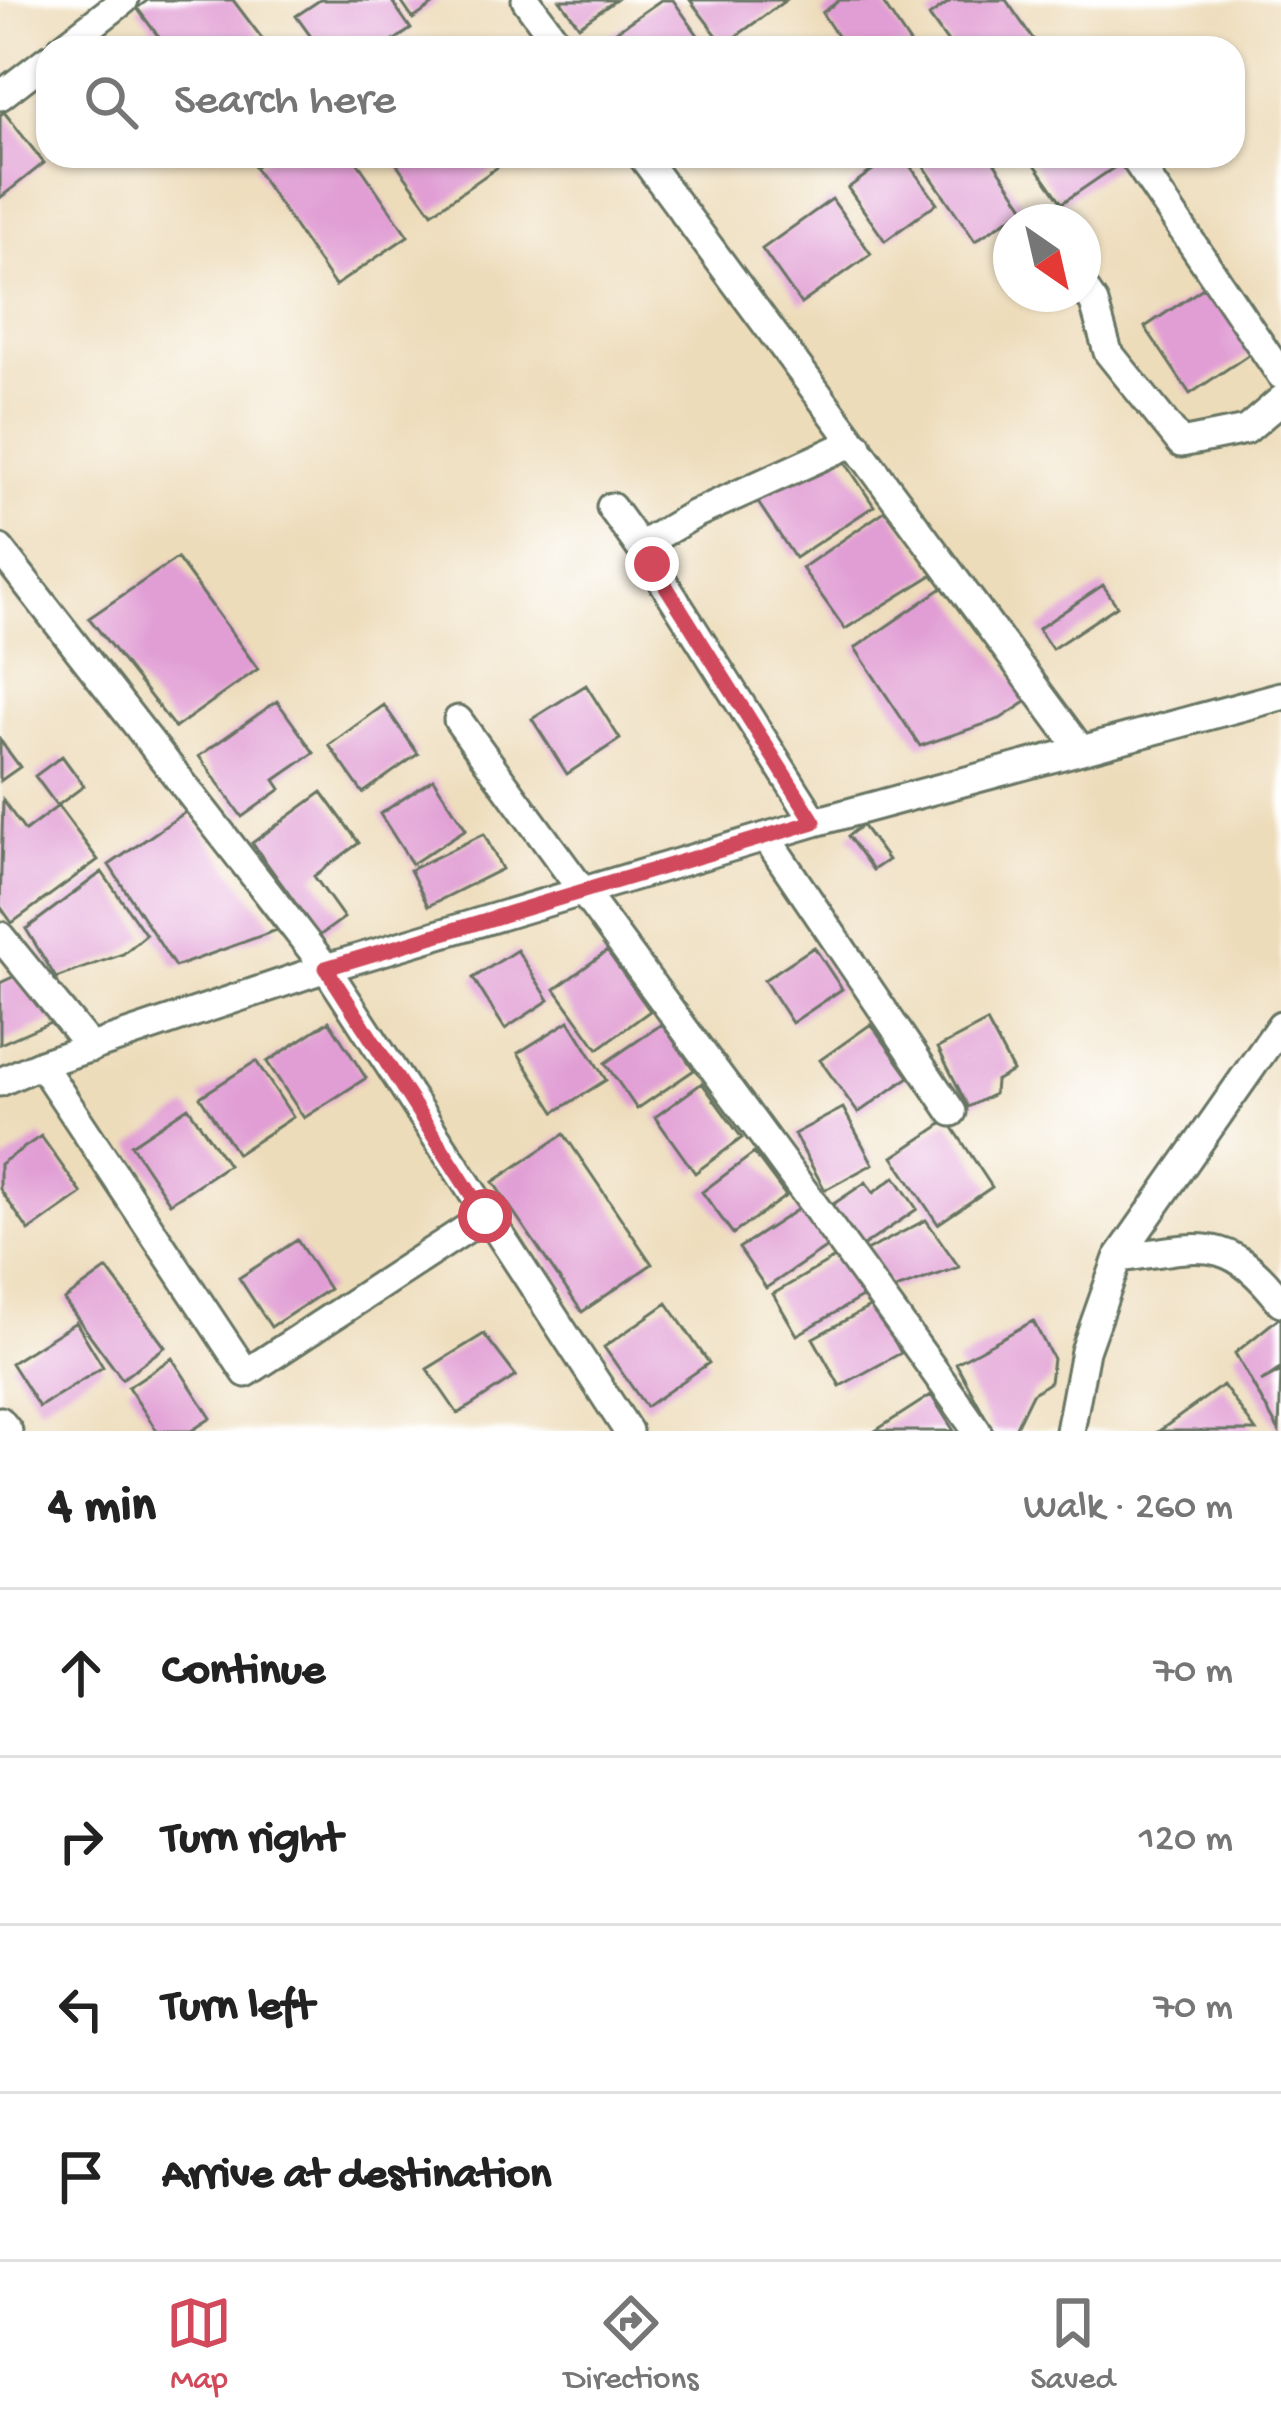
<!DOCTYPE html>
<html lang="en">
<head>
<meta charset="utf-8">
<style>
	body { margin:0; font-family:"Gochi Hand",sans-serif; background:#f2f2f2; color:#222 }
	.compass { position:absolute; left:993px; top:204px; width:108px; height:108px; border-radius:50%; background:#fff; box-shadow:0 3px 9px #0004; rotate:146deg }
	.stop { position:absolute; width:36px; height:36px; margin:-27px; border:9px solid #d1495b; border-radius:50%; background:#fff }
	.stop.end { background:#d1495b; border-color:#fff; box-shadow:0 3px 12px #0008 }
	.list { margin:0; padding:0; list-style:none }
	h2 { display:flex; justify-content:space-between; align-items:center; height:156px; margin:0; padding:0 48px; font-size:51px }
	h2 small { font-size:39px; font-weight:400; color:#767676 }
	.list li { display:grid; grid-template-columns:78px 1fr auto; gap:36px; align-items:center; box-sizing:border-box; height:168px; padding:0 48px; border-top:3px solid #e0e0e0 }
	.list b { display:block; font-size:45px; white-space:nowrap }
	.list em { font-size:39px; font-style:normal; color:#767676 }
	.icon { flex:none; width:66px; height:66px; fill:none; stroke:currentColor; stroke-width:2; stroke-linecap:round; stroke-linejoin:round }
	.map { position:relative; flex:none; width:1281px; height:1431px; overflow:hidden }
	.search { position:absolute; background:#fff; box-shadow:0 3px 9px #0004; left:36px; right:36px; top:36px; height:132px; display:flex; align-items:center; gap:30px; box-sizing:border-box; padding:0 42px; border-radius:36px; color:#767676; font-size:45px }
	.sheet { height:828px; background:#fff }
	nav { display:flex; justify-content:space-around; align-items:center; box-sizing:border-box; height:168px; border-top:3px solid #e0e0e0; background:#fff; font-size:33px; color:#767676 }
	nav a { display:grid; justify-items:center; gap:6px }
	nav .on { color:#d1495b }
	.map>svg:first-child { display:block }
</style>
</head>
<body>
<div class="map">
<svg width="1281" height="1431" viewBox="0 0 1281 1431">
	<rect width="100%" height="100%" fill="#fff"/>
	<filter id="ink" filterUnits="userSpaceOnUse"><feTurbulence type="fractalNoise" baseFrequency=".00833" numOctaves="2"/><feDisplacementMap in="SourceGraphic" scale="24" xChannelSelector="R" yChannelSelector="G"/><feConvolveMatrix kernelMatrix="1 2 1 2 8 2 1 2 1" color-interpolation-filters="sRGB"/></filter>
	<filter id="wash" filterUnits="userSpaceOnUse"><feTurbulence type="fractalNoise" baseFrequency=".004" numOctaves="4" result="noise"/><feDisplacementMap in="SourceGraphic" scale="48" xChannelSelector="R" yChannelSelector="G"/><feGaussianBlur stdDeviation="2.7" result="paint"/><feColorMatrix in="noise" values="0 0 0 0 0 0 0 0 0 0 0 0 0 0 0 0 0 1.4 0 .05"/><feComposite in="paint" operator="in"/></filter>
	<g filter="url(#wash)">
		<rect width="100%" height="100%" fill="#eddcba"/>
		<g id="blocks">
			<!-- building -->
			<path fill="#e19ed4" d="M 148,0 L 233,0 L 264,41 L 254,48 L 167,48 L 137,8 Z
				M 320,0 L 391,0 L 411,29 L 383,48 L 319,48 L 296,16 Z
				M 400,0 L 440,0 L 413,19 Z
				M 560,0 L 616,0 L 579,26 Z
				M 661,0 L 673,0 L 707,48 L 602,48 L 599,43 Z
				M 690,0 L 786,0 L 724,45 Z
				M 840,0 L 881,0 L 913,48 L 845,48 L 822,13 Z
				M 952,0 L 1006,0 L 1038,46 L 952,48 L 929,16 Z
				M 4,112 L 44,163 L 0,198 L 0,115 Z
				M 270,156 L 353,156 L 408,236 L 335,286 L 254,167 Z
				M 391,156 L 496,156 L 502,164 L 432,213 Z
				M 892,156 L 903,156 L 937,203 L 885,241 L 848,188 Z
				M 924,156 L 990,156 L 1025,208 L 975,241 L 919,159 Z
				M 1029,156 L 1118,156 L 1122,162 L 1062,203 Z
				M 832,199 L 871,254 L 801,304 L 762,249 Z
				M 1209,284 L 1254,351 L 1190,394 L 1145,327 Z
				M 832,442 L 874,506 L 795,558 L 753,495 Z
				M 889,508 L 934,574 L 845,629 L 802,568 Z
				M 177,558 L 258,669 L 175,728 L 89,618 Z
				M 1103,585 L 1117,606 L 1052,649 L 1038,629 Z
				M 945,586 L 1029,700 L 1000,719 L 920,746 L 855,648 Z
				M 586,685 L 620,739 L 567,774 L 532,719 Z
				M 277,701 L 314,753 L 275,780 L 281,789 L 242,817 L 199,756 Z
				M 384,705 L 418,754 L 363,793 L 329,745 Z
				M 0,740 L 20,767 L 0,781 Z
				M 62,756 L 84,786 L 57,806 L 35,776 Z
				M 433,779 L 466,829 L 412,864 L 380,814 Z
				M 322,792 L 359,843 L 314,876 L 344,918 L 319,936 L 252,843 Z
				M 3,800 L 25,831 L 58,806 L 98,860 L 12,923 L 0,906 Z
				M 187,811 L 277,930 L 175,967 L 109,865 Z
				M 862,825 L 888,860 L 873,870 L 848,836 Z
				M 484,834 L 502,869 L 428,906 L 410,870 Z
				M 102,872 L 146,935 L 123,954 L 56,978 L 26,929 Z
				M 814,947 L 842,989 L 792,1023 L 764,980 Z
				M 517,950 L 549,1000 L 505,1029 L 473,978 Z
				M 607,951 L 650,1011 L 598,1049 L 555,989 Z
				M 15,976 L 55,1020 L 0,1044 L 0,983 Z
				M 329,1021 L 366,1078 L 304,1118 L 267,1062 Z
				M 569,1021 L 606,1080 L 555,1112 L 518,1053 Z
				M 987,1022 L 1013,1071 L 995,1081 L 994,1094 L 968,1107 L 938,1048 Z
				M 662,1024 L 694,1070 L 637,1109 L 605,1063 Z
				M 871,1024 L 909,1077 L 858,1113 L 820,1060 Z
				M 256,1061 L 293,1117 L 237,1154 L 200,1097 Z
				M 702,1083 L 742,1138 L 695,1173 L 655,1117 Z
				M 188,1107 L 228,1165 L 170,1203 L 131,1145 Z
				M 843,1108 L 873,1164 L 825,1190 L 794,1134 Z
				M 948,1120 L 992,1187 L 938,1224 L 893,1157 Z
				M 564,1134 L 652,1264 L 582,1312 L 493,1182 Z
				M 41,1136 L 82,1194 L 29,1231 L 0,1189 L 0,1164 Z
				M 754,1153 L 786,1196 L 733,1234 L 702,1192 Z
				M 895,1177 L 917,1209 L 859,1249 L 829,1207 L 866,1182 L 873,1193 Z
				M 801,1207 L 827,1247 L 766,1288 L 739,1248 Z
				M 926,1220 L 959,1267 L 893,1290 L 864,1252 Z
				M 297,1240 L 329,1289 L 271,1327 L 239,1278 Z
				M 838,1256 L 862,1297 L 797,1335 L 773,1294 Z
				M 107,1269 L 165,1347 L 122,1379 L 64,1300 Z
				M 667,1303 L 709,1363 L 646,1407 L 604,1347 Z
				M 875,1304 L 901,1353 L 840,1386 L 813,1338 Z
				M 1281,1316 L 1281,1368 L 1261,1382 L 1281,1371 L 1279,1431 L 1235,1353 Z
				M 1033,1321 L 1053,1359 L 1050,1382 L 1032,1394 L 1014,1431 L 993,1431 L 956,1363 Z
				M 76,1322 L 103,1367 L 39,1407 L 11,1363 Z
				M 484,1334 L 516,1376 L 458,1414 L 427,1369 Z
				M 172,1358 L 211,1418 L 191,1431 L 157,1431 L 128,1387 Z
				M 1223,1385 L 1256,1431 L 1159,1431 Z
				M 931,1395 L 954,1431 L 875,1431 Z"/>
		</g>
	</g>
	<g filter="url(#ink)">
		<use href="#blocks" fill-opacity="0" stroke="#677563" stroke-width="3"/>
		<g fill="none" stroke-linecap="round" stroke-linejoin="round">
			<defs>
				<path id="minor" d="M 526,0 L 561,48
					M 62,48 L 124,0
					M 0,96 L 48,59
					M 642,156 L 1081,750
					M 1133,156 L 1281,375
					M 1043,216 L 1045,222
					M 1083,287 L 1094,303 L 1108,352 L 1181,443 L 1246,430 L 1281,400
					M 611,507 L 652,564 L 815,822
					M 640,546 L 695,514 L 845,446 L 858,446
					M 0,549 L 326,968 L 628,1431
					M 458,720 C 629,958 808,1191 977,1431
					M 766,837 L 952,1112
					M 0,936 L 91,1048
					M 41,1064 L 246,1373 L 486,1216
					M 0,1082 L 41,1064 L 326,968 L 815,822 L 1281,696
					M 1118,1258 C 1197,1249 1225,1229 1281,1302
					M 0,1421 L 8,1431
					M 1070,1431 L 1085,1351 L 1118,1258 L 1281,1025"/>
			</defs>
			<!-- minor casing -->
			<use href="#minor" stroke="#677563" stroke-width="33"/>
			<!-- minor -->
			<use href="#minor" stroke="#fff" stroke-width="27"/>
		</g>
	</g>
	<g fill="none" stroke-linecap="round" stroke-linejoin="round" filter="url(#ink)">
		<!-- route -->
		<path stroke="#d1495b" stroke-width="15" d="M 485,1216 L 326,968 L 814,822 L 652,564"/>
	</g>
</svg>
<svg class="compass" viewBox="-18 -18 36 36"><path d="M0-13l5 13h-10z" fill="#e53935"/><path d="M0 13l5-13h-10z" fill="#767676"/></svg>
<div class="stop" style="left:485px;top:1216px"></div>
<div class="stop end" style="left:652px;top:564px"></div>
<div class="search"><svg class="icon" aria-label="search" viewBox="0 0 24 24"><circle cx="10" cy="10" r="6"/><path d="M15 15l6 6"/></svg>Search here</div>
</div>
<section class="sheet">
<h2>4 min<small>Walk · 260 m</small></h2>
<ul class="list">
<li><svg class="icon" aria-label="ahead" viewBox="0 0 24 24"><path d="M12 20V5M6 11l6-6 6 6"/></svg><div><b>Continue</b></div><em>70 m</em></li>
<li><svg class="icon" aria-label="right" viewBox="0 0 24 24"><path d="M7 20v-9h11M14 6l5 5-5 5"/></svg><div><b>Turn right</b></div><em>120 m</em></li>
<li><svg class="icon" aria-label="left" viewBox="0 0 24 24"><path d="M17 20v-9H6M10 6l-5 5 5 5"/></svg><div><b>Turn left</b></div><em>70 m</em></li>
<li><svg class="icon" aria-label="arrive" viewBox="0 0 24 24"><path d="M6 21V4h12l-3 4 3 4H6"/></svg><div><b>Arrive at destination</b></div></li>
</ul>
</section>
<nav>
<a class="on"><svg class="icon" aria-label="map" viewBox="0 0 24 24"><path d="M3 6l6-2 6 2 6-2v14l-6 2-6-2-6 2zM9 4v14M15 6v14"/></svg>Map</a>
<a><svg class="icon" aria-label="directions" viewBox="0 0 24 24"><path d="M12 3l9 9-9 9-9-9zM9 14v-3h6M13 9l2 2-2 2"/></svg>Directions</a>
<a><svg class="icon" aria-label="saved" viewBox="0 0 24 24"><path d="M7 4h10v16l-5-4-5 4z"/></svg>Saved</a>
</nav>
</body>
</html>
